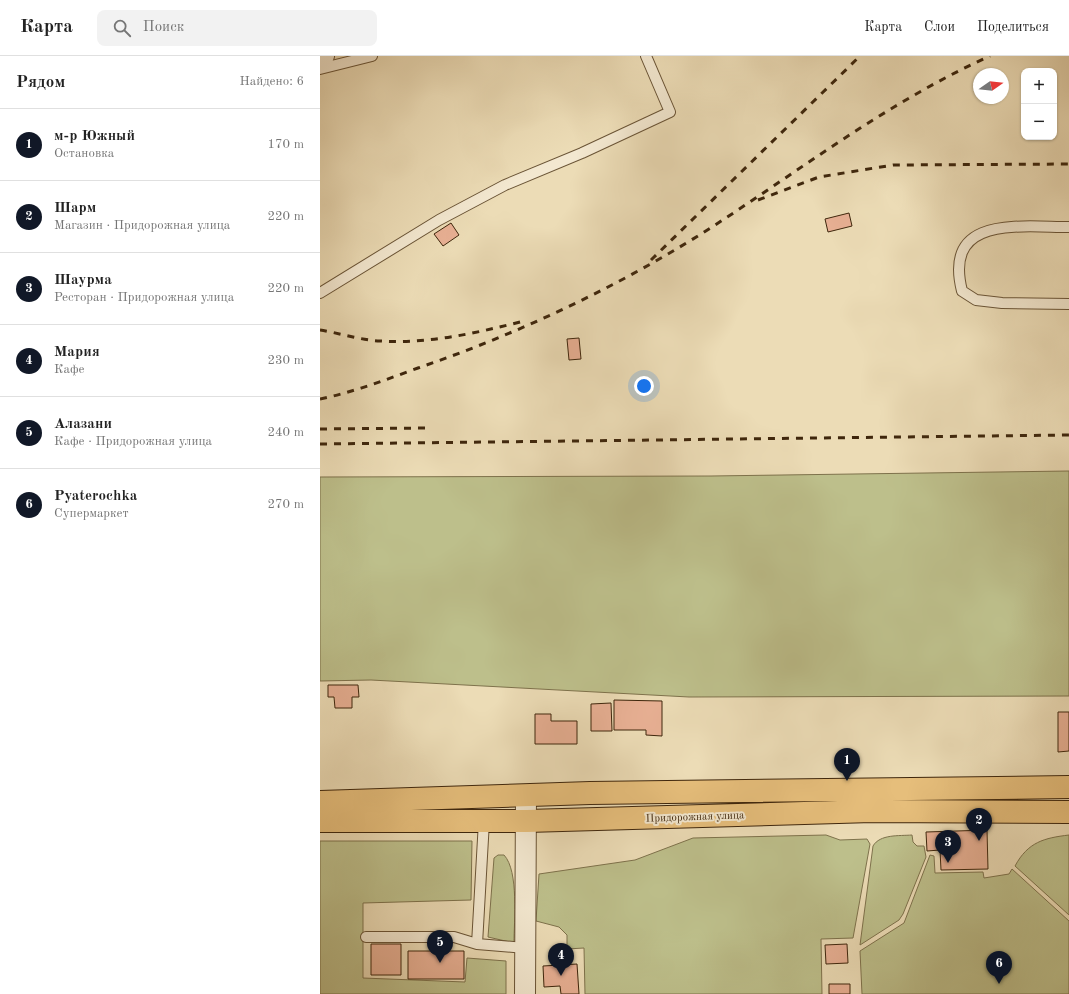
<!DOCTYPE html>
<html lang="ru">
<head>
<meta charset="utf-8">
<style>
	body { margin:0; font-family:"Old Standard TT",serif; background:#f2f2f2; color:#222 }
	.controls { position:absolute; right:12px; top:12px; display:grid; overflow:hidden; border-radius:8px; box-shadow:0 1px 3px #0004 }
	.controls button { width:36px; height:36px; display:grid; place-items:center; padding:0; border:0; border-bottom:1px solid #e0e0e0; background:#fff; color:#222; font:20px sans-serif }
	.compass { position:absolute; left:653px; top:12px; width:36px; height:36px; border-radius:50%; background:#fff; box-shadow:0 1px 3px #0004; rotate:76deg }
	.you { position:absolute; left:324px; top:330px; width:14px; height:14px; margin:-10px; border:3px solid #fff; border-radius:50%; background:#1a73e8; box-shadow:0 0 0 6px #1a73e833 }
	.badge { display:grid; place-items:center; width:26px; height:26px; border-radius:50%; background:#111827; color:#fff; font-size:13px; font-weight:700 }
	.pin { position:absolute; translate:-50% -33px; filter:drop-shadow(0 1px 2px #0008) }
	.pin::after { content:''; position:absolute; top:21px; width:14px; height:12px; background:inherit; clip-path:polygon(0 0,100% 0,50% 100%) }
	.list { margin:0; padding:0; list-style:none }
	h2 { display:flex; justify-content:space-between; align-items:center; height:52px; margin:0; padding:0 16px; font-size:17px }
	h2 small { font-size:13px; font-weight:400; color:#767676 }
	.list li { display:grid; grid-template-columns:26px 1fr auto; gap:12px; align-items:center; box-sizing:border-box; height:72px; padding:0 16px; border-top:1px solid #e0e0e0 }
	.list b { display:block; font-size:15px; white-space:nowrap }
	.list p { margin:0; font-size:13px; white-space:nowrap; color:#767676 }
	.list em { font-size:13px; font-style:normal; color:#767676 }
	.icon { flex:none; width:22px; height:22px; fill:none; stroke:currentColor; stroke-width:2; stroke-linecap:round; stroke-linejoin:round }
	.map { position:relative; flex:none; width:749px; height:938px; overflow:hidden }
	header { display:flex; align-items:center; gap:24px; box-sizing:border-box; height:56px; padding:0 20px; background:#fff; border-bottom:1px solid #e0e0e0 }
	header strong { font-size:19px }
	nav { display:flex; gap:22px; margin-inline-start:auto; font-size:14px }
	.search { width:280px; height:36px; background:#f2f2f2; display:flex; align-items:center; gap:10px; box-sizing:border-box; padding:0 14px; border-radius:8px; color:#767676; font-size:15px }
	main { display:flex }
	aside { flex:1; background:#fff }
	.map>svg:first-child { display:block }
</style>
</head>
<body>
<header>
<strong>Карта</strong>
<div class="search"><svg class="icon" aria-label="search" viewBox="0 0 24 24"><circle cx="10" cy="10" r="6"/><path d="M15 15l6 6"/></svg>Поиск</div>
<nav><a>Карта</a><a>Слои</a><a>Поделиться</a></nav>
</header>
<main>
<aside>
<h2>Рядом<small>Найдено: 6</small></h2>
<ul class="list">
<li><span class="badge">1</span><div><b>м-р Южный</b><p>Остановка</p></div><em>170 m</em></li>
<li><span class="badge">2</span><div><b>Шарм</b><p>Магазин · Придорожная улица</p></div><em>220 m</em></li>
<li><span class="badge">3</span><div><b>Шаурма</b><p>Ресторан · Придорожная улица</p></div><em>220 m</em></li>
<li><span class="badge">4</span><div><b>Мария</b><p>Кафе</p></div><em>230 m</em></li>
<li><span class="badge">5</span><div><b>Алазани</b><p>Кафе · Придорожная улица</p></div><em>240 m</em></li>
<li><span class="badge">6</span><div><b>Pyaterochka</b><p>Супермаркет</p></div><em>270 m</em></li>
</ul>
</aside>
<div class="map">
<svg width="749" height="938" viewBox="0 0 749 938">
	<rect width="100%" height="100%" fill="#ecdcb6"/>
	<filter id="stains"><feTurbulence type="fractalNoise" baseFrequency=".005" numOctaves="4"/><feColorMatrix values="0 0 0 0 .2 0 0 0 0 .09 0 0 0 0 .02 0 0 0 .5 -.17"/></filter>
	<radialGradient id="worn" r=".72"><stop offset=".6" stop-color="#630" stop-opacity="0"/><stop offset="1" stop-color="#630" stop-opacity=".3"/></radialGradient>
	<!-- green -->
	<path fill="#bdbf8b" stroke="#7e724c" d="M 749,415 L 749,640 L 369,641 L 51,624 L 0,625 L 0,421 L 391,420 Z
		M 506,779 L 520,784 L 547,783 L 550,788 L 533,882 L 501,883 L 502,938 L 265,938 L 264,892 L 247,893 L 247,879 L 239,871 L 216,865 L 219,818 L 315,804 L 373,782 Z
		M 592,779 L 593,786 L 597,790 L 604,790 L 606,801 L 583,858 L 579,864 L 540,889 L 553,790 C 560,778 579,780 592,779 Z
		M 749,779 L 749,859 L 695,810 C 708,786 724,782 749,779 Z
		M 0,785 L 152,785 L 151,844 L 43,847 L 43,922 L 145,926 L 147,902 L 186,905 L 186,938 L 0,938 Z
		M 178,799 L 184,799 C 199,815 194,865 194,887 L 168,881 L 174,802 Z
		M 610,799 L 614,800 L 615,817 L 663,816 L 664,822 L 689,818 L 692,813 L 749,865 L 749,938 L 542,938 L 540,895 L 584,867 Z"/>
	<!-- building -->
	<path fill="#e8b094" stroke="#3e260c" d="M 529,157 L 532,170 L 508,176 L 505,163 Z
		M 131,167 L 139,179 L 123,190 L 114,178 Z
		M 259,282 L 261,303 L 249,304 L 247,283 Z
		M 8,629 L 38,629 L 39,641 L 32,641 L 32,652 L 15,652 L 14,641 L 8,641 Z
		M 294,644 L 342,645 L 342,680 L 326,679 L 326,674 L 294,674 Z
		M 291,647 L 292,675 L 271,675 L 271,648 Z
		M 738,656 L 749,656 L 749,695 L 738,696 Z
		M 215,658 L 231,658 L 231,665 L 257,665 L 257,688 L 215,688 Z
		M 667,774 L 668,813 L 621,814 L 620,794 L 607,795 L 606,776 Z
		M 51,888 L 81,888 L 81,919 L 51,919 Z
		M 527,888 L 528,907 L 506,908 L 505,889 Z
		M 88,895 L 144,895 L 144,923 L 88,923 Z
		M 257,908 L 259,938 L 241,938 L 240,930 L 224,931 L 223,910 Z
		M 509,928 L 530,928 L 530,938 L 509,938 Z"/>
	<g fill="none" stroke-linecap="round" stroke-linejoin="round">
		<defs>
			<path id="lane" d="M 0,13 L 52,0
				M 749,171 C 699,171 623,159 642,235 L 656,244 L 682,247 L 749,248
				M 0,237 L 119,164 L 185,129 L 262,97 L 350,56 L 326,0
				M 46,881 L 134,881 L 157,888 L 164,765
				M 157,888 L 205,892"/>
			<path id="street" d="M 0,3 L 4,0
				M 205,938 L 206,739"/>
			<path id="primary" d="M 0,746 L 270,737 L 749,731
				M 0,765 L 207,765 L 552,755 L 749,756"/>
		</defs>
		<!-- lane casing -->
		<use href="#lane" stroke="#6a5436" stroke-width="12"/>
		<!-- street casing -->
		<use href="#street" stroke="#6a5436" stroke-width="22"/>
		<!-- primary casing -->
		<use href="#primary" stroke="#3e260c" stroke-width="24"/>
		<!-- lane -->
		<use href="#lane" stroke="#f3e8d0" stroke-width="10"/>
		<!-- street -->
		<use href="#street" stroke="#f3e8d0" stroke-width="20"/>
		<!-- primary -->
		<use href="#primary" stroke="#e6be7b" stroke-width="22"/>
		<!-- rail -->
		<path stroke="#3e260c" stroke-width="3" stroke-dasharray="7 7" stroke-linecap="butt" d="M 438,144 L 499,121 L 573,109 L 749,108
			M 331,204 L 540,0
			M 0,274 C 19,277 40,284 60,285 C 110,288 156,277 204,265
			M 0,343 C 34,336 65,324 98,312 C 200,277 300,230 392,171 C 483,112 570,45 670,0
			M 0,373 L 111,372
			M 0,388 L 749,379"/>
	</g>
	<g text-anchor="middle" stroke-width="4" stroke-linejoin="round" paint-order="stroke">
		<!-- street labels -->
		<g font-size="11" fill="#3e260c" stroke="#f3e8d0">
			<text transform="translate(375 760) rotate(-2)" y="4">Придорожная улица</text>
		</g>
	</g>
	<rect width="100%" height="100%" filter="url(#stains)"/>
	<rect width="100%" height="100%" fill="url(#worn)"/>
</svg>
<div class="controls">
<button>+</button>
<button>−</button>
</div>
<svg class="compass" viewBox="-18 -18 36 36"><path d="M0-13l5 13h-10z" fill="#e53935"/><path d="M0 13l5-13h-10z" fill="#767676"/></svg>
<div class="you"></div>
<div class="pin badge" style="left:527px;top:725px">1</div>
<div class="pin badge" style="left:659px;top:785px">2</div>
<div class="pin badge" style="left:628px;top:807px">3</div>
<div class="pin badge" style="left:241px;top:920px">4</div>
<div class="pin badge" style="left:120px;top:907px">5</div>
<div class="pin badge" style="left:679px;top:928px">6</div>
</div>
</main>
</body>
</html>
